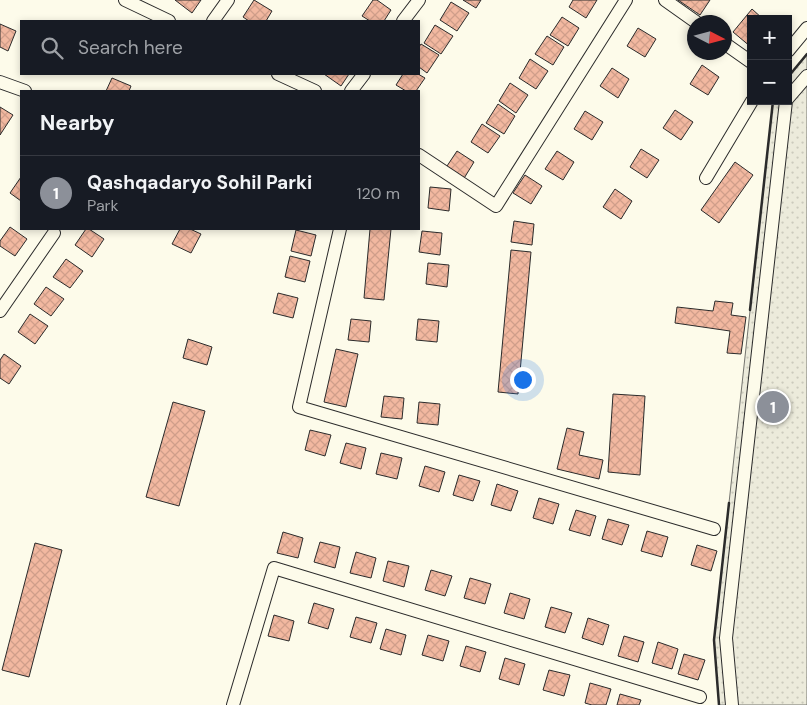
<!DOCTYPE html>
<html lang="en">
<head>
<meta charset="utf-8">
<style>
	body { margin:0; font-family:"DM Sans",sans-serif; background:#242831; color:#f1f3f6 }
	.controls { position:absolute; right:15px; top:15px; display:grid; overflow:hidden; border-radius:0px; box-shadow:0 2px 8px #0003 }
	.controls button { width:45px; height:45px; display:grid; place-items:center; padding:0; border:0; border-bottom:1px solid #363941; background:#171b24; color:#f1f3f6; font:25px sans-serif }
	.compass { position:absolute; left:687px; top:15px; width:45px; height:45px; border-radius:50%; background:#171b24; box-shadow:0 2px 8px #0003; rotate:96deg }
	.you { position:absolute; left:522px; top:379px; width:18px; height:18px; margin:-12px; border:4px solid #fff; border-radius:50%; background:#1a73e8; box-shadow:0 0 0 8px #1a73e833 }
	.badge { display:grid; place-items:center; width:32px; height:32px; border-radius:50%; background:#8c9099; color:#fff; font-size:16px; font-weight:700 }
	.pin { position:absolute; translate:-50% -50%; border:2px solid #fff; box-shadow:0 1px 5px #0006 }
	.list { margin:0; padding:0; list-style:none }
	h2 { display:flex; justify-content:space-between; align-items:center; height:65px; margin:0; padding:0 20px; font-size:21px }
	h2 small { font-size:16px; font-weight:400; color:#9ea1a6 }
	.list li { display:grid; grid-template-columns:32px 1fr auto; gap:15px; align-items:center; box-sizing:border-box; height:75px; padding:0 20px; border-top:1px solid #363941 }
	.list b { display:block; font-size:19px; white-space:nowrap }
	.list p { margin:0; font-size:16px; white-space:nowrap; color:#9ea1a6 }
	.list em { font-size:16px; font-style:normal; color:#9ea1a6 }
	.icon { flex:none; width:28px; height:28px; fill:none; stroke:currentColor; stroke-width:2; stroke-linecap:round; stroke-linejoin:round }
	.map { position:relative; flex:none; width:807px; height:705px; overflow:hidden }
	.search { position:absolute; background:#171b24; box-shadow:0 2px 8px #0003; left:20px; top:20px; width:400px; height:55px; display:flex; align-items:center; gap:12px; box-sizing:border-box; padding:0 18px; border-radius:0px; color:#9ea1a6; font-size:19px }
	.panel { position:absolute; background:#171b24; box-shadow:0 2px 8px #0003; left:20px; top:90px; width:400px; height:140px; border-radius:0px }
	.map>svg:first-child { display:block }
</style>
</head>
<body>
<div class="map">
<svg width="807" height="705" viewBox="0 0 807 705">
	<defs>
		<pattern id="park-dots" width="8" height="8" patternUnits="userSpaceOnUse" patternTransform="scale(1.25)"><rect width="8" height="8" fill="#ecebdb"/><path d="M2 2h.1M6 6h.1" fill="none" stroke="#cbcabc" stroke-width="1.8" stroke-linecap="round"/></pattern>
		<pattern id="building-cross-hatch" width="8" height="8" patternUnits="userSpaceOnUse" patternTransform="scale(1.25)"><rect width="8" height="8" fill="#f2b8a0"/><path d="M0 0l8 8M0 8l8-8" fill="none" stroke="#d09e8a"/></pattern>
	</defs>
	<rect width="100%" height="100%" fill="#fdfbea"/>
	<!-- park -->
	<path fill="url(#park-dots)" stroke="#74746e" d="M 807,54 L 807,705 L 719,705 L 714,640 L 773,101 L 788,101 L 788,77 Z"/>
	<!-- building -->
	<path fill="url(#building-cross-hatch)" stroke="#2b2b2b" d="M 175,0 L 201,0 L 192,13 Z
		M 254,0 L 272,11 L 266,21 L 249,21 L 243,17 Z
		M 373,0 L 377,0 L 391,10 L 384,21 L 370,21 L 362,16 Z
		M 463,0 L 481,0 L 476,8 Z
		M 573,0 L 597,0 L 586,18 L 569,7 Z
		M 678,0 L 710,0 L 700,15 Z
		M 451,2 L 469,13 L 457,31 L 440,20 Z
		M 752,9 L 763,19 L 751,19 L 751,47 L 733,32 Z
		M 562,17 L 579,28 L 568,46 L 550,35 Z
		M 0,24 L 16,31 L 8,51 L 0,47 Z
		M 435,25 L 453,36 L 441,54 L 424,43 Z
		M 638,28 L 656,39 L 645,57 L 627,46 Z
		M 547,36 L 564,47 L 553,65 L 535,54 Z
		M 421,44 L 439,55 L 427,73 L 419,67 L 419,47 Z
		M 530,59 L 548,71 L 536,89 L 519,78 Z
		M 702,65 L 719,77 L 708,95 L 690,84 Z
		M 612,68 L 629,79 L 618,98 L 600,86 Z
		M 324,74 L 349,74 L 341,86 Z
		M 403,74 L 418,74 L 425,78 L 416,91 L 406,91 L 396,85 Z
		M 112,78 L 131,86 L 129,91 L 106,91 Z
		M 510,83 L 528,95 L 516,113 L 499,101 Z
		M 498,104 L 515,116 L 504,134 L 486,123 Z
		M 0,107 L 13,115 L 0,135 Z
		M 675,110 L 693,122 L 681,140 L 663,128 Z
		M 585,111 L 603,122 L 592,140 L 574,129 Z
		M 482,124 L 500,136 L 488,153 L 471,142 Z
		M 641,149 L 659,160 L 647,178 L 630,167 Z
		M 457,151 L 474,162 L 463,180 L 445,169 Z
		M 557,151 L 574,162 L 563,180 L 545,169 Z
		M 735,162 L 753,175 L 719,223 L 701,210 Z
		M 525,175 L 542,186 L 531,204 L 513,193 Z
		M 21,177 L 21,201 L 10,193 Z
		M 430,187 L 451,189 L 449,211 L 428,208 Z
		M 615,189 L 632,201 L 621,219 L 603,207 Z
		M 514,221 L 534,224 L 532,245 L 511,242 Z
		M 10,227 L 27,239 L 15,256 L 0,246 L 0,241 Z
		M 86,229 L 89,229 L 104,239 L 92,257 L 75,245 Z
		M 180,229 L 190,229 L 201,234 L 191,253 L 172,244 Z
		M 370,229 L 391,229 L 384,300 L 364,298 Z
		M 296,230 L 316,235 L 311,256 L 291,251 Z
		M 422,231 L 442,233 L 440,255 L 419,252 Z
		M 511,250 L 531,252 L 518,394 L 498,392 Z
		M 290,256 L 310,261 L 305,282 L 285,277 Z
		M 66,259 L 83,271 L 70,288 L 53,277 Z
		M 428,263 L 449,265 L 447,287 L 426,284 Z
		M 46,287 L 64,299 L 51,316 L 34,304 Z
		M 278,293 L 298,298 L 293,318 L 273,313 Z
		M 715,301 L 733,303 L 731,315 L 746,317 L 741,354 L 727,353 L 730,331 L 675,323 L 677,307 L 713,311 Z
		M 30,314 L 48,326 L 35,344 L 18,332 Z
		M 351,319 L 371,321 L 369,342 L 348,340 Z
		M 418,319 L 439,321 L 437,342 L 416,340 Z
		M 188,339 L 212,347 L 207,365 L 183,358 Z
		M 336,349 L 358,354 L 346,407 L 324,402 Z
		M 4,354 L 21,366 L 9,384 L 0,378 L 0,360 Z
		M 613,394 L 645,396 L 640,475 L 608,472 Z
		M 384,396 L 404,398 L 402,419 L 381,417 Z
		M 173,402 L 205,411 L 179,506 L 146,497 Z
		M 419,402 L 440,404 L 438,425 L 417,423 Z
		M 567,428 L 584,432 L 579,455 L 603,460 L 599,479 L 557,469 Z
		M 310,430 L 331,435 L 325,456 L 305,450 Z
		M 346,443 L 366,448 L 361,469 L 340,463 Z
		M 381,453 L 402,458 L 397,479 L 376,474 Z
		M 425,466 L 445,472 L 439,492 L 419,486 Z
		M 459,475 L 480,481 L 473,501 L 453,495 Z
		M 497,484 L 518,491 L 511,511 L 491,505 Z
		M 539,498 L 559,504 L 553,524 L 533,518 Z
		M 576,510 L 596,516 L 590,536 L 569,530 Z
		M 608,519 L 629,525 L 622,545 L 602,539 Z
		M 647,531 L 668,537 L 662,557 L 641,551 Z
		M 283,532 L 303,538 L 298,558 L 277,553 Z
		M 320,542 L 340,547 L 335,568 L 314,562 Z
		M 35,543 L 62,550 L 29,677 L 2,670 Z
		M 697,545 L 717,551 L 711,571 L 691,565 Z
		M 356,552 L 376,558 L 371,578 L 350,573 Z
		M 388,561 L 409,566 L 404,587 L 383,581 Z
		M 431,570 L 452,576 L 445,596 L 425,590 Z
		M 470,578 L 491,584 L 485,604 L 464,598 Z
		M 510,593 L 530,599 L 524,619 L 504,613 Z
		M 314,603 L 334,609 L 328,629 L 308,623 Z
		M 551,607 L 572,613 L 565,633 L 545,627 Z
		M 274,615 L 294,621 L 289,641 L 268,636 Z
		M 356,617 L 377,623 L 371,643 L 350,637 Z
		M 588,618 L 609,625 L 603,645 L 582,638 Z
		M 386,629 L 406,635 L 401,655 L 380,649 Z
		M 428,635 L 449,641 L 443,661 L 422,655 Z
		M 624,636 L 644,642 L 638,662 L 618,656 Z
		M 658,642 L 678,649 L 672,669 L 652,663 Z
		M 466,646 L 486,652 L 480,672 L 460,666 Z
		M 684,654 L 705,660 L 698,680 L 678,674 Z
		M 505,658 L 525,664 L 519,685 L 499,679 Z
		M 549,670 L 570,675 L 564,696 L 543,690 Z
		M 590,683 L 611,689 L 606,705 L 592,705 L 585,703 Z
		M 620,694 L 641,700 L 639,705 L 617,705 Z"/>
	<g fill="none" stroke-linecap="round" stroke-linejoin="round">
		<defs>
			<path id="street" d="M 125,0 L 169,21
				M 665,0 L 696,22
				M 213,21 L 228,0
				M 403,21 L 419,0
				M 724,43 L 751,62
				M 788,51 L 807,28
				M 278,74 L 315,91
				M 0,82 L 25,91
				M 351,91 L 364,74
				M 788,98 L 807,76
				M 419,155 L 496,206 L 626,0
				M 706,178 L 752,101
				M 340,229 L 299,407 L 714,529
				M 0,311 L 54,233
				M 233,705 L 274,568 L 700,697
				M 732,705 L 726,638 L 786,101"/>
		</defs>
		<!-- street casing -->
		<use href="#street" stroke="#2b2b2b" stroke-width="14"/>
		<!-- street -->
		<use href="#street" stroke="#fdfbea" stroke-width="12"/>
		<!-- wall -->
		<path stroke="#2b2b2b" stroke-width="2.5" d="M 788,77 L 807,54
			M 750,310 L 773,101
			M 719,705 L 714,640 L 729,503"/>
	</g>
</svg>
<div class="controls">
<button>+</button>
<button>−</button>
</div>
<svg class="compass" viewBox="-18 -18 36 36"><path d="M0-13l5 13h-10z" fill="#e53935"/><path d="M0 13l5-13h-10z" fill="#9ea1a6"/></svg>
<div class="you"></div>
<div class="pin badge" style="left:773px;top:407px">1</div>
<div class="search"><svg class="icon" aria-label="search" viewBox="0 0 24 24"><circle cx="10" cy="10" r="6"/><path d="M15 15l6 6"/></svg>Search here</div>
<section class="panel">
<h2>Nearby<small></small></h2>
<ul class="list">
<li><span class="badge">1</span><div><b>Qashqadaryo Sohil Parki</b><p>Park</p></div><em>120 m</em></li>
</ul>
</section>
</div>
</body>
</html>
